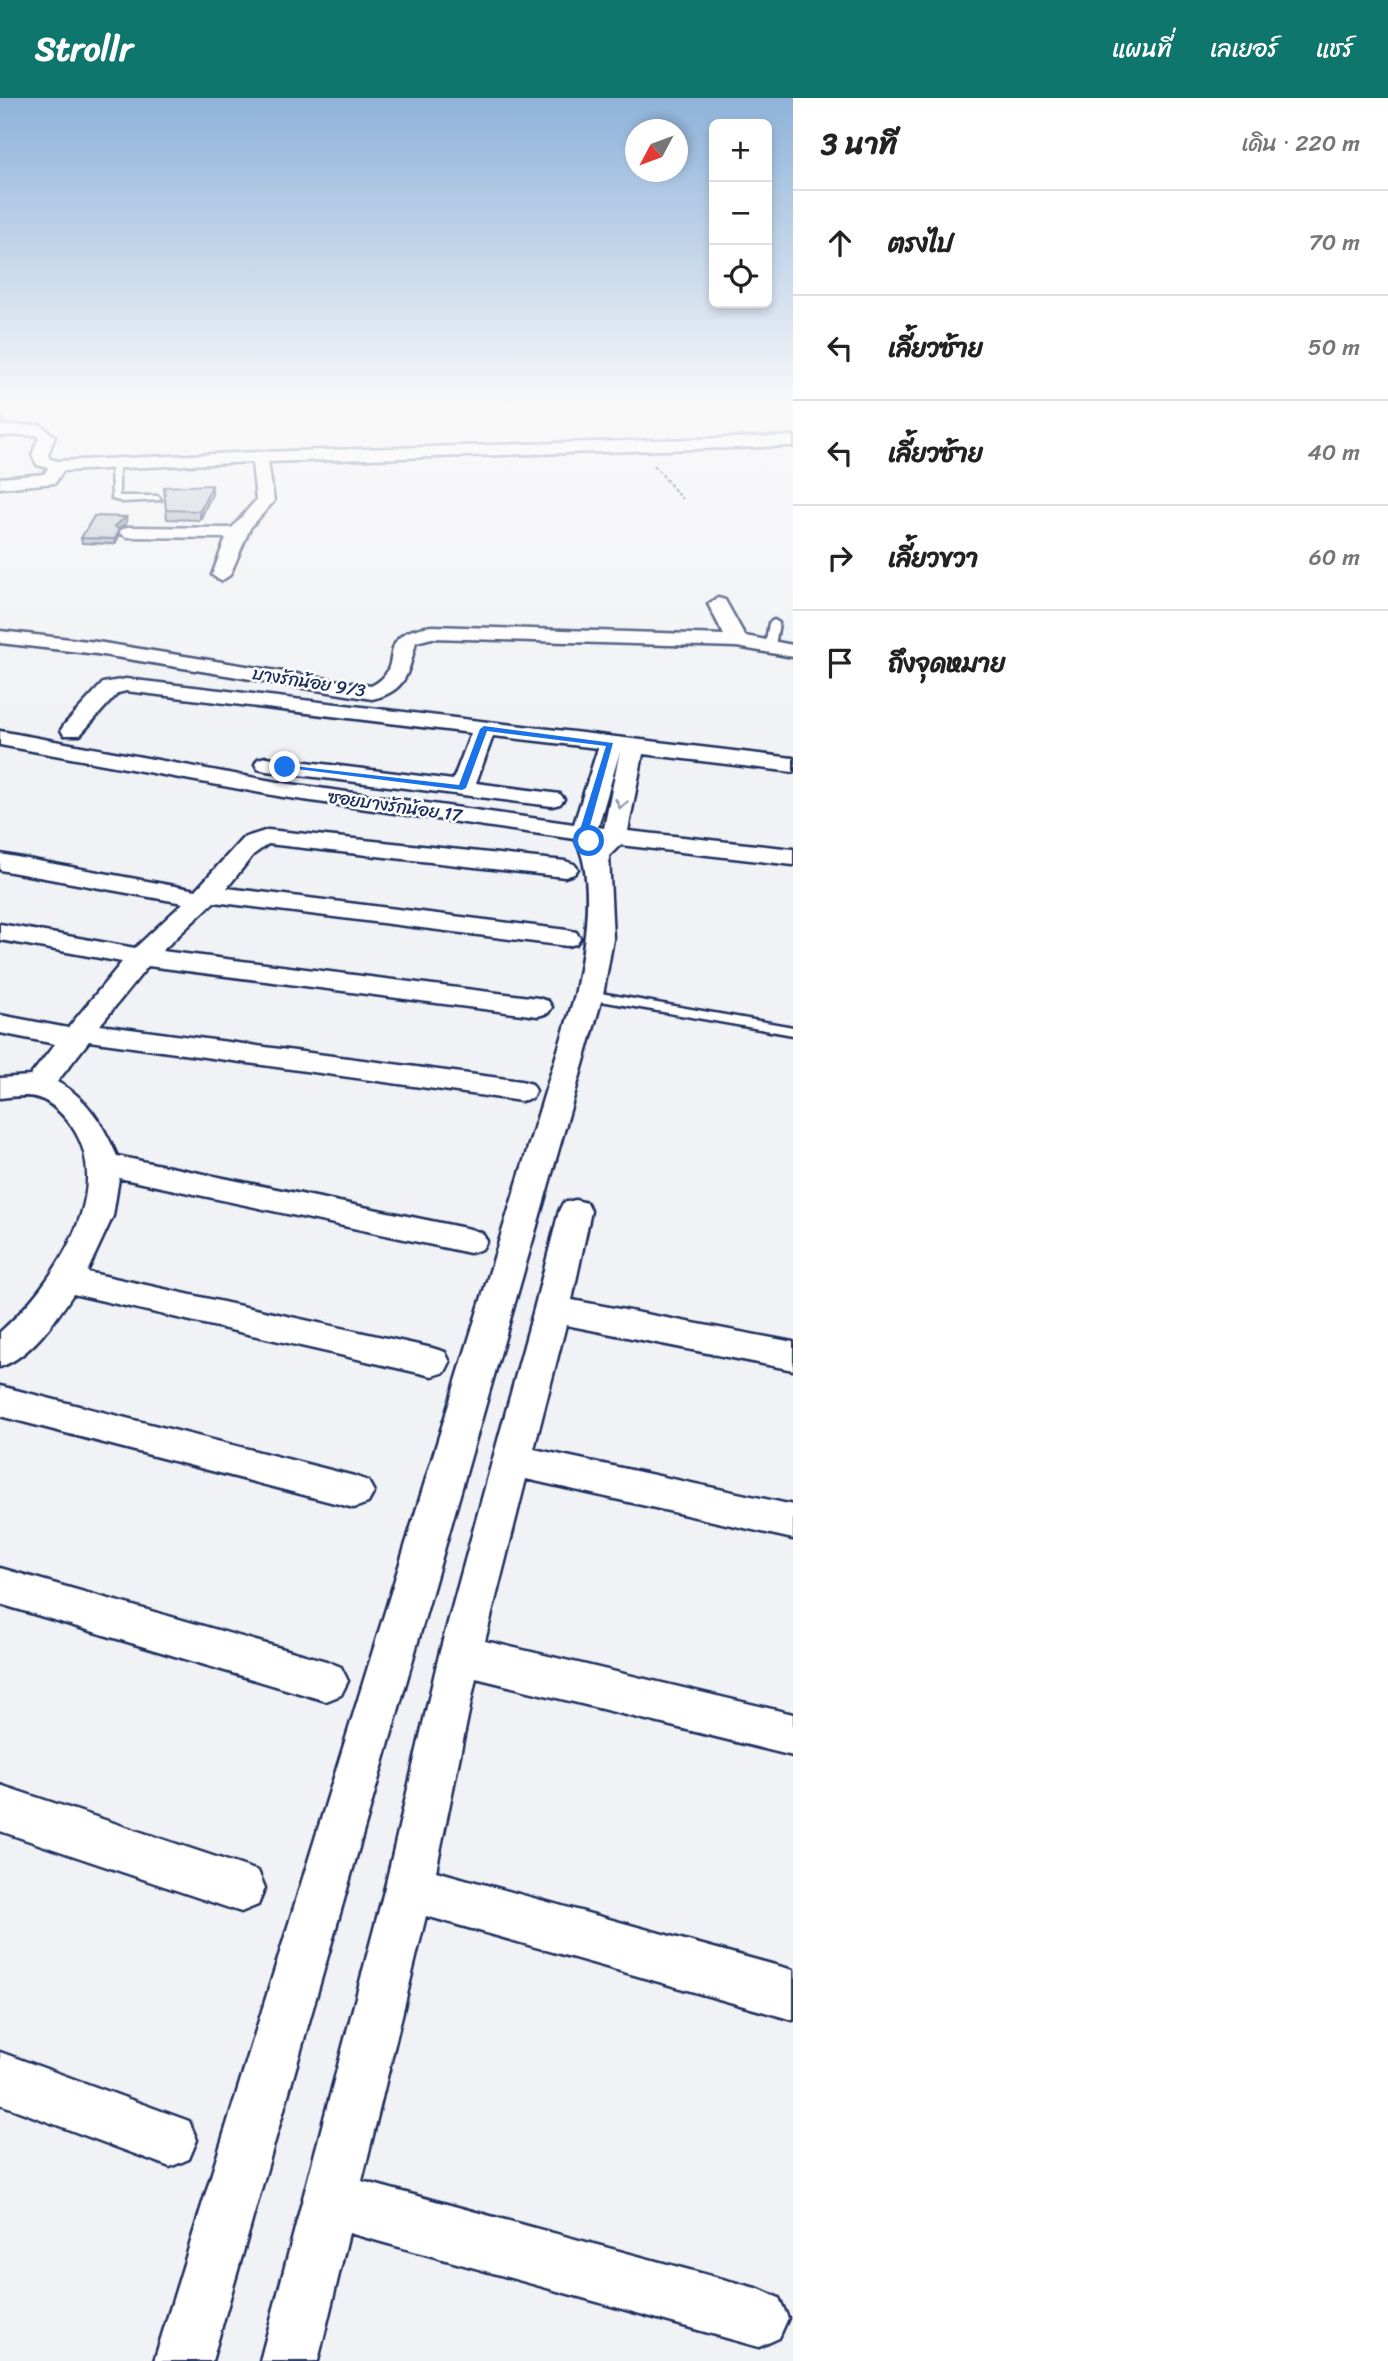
<!DOCTYPE html>
<html lang="th">
<head>
<meta charset="utf-8">
<style>
	body { margin:0; font-family:Sriracha,"Playpen Sans Thai",sans-serif; background:#f6f6f6; color:#222 }
	.controls { position:absolute; right:21px; top:21px; display:grid; overflow:hidden; border-radius:10px; box-shadow:0 4px 10px #0003 }
	.controls button { width:63px; height:63px; display:grid; place-items:center; padding:0; border:0; border-bottom:2px solid #e0e0e0; background:#fff; color:#222; font:35px sans-serif }
	.compass { position:absolute; left:625px; top:21px; width:63px; height:63px; border-radius:50%; background:#fff; box-shadow:0 4px 10px #0003; rotate:229deg }
	.stop { position:absolute; width:21px; height:21px; margin:-16px; border:5px solid #1a73e8; border-radius:50%; background:#fff }
	.stop.end { background:#1a73e8; border-color:#fff; box-shadow:0 2px 7px #0008 }
	.list { margin:0; padding:0; list-style:none }
	h2 { display:flex; justify-content:space-between; align-items:center; height:91px; margin:0; padding:0 28px; font-size:30px }
	h2 small { font-size:23px; font-weight:400; color:#767676 }
	.list li { display:grid; grid-template-columns:46px 1fr auto; gap:21px; align-items:center; box-sizing:border-box; height:105px; padding:0 28px; border-top:2px solid #e0e0e0 }
	.list b { display:block; font-size:26px; white-space:nowrap }
	.list em { font-size:23px; font-style:normal; color:#767676 }
	.icon { flex:none; width:38px; height:38px; fill:none; stroke:currentColor; stroke-width:2; stroke-linecap:round; stroke-linejoin:round }
	.map { position:relative; flex:none; width:793px; height:2263px; overflow:hidden }
	header { display:flex; align-items:center; gap:42px; box-sizing:border-box; height:98px; padding:0 35px; background:#0f766e; color:#fff }
	header strong { font-size:33px }
	nav { display:flex; gap:38px; margin-inline-start:auto; font-size:24px }
	main { display:flex }
	aside { flex:1; background:#fff }
	.map>svg:first-child { display:block }
</style>
</head>
<body>
<header>
<strong>Strollr</strong>
<nav><a>แผนที่</a><a>เลเยอร์</a><a>แชร์</a></nav>
</header>
<main>
<div class="map">
<svg width="793" height="2263" viewBox="0 0 793 2263">
	<rect width="100%" height="100%" fill="#f1f2f5"/>
	<filter id="ink" filterUnits="userSpaceOnUse"><feTurbulence type="fractalNoise" baseFrequency=".0143" numOctaves="2"/><feDisplacementMap in="SourceGraphic" scale="14" xChannelSelector="R" yChannelSelector="G"/><feConvolveMatrix kernelMatrix="1 2 1 2 8 2 1 2 1" color-interpolation-filters="sRGB"/></filter>
	<g filter="url(#ink)">
		<g fill="none" stroke-linecap="round" stroke-linejoin="round">
			<defs>
				<path id="service" d="M 115,364 L 119,366 L 119,398 L 158,398 L 161,402 L 123,404 L 112,401 L 111,366 Z
					M 774,522 L 779,525 L 775,548 L 770,551 L 765,548 L 769,525 Z
					M 589,893 L 793,929 L 793,937 L 584,900 L 582,897 Z"/>
				<path id="minor" d="M 40,327 L 55,338 L 48,357 L 50,361 L 58,363 L 259,354 L 793,338 L 793,348 L 268,364 L 274,403 L 250,430 L 230,477 L 221,483 L 212,477 L 226,440 L 127,439 L 118,434 L 127,429 L 232,430 L 256,402 L 252,364 L 63,373 L 55,385 L 0,390 L 0,380 L 44,376 L 48,370 L 37,367 L 32,357 L 39,339 L 36,337 L 0,338 L 0,328 Z
					M 718,500 L 725,502 L 745,538 L 793,547 L 793,559 L 737,549 L 432,540 L 416,544 C 408,575 407,593 372,601 L 97,556 L 0,545 L 0,533 L 97,544 L 371,588 C 410,570 368,536 432,528 L 724,537 L 708,506 Z
					M 126,581 L 793,660 L 793,674 L 643,656 L 628,733 L 793,751 L 793,767 L 620,747 L 609,758 L 613,841 L 603,897 L 212,2263 L 154,2263 L 575,897 C 584,854 597,780 575,741 L 283,699 L 0,647 L 0,633 L 283,685 L 574,726 L 598,650 L 493,638 L 476,685 L 560,696 L 564,701 L 560,706 L 552,708 L 266,673 L 258,671 L 255,666 L 258,661 L 266,659 L 453,682 L 471,635 L 126,593 L 118,595 L 80,637 L 64,637 L 61,632 L 64,627 L 103,585 ZM 620,653 L 604,730 L 598,729 Z
					M 268,732 L 565,763 L 574,766 L 578,771 L 574,776 L 565,779 L 268,746 L 253,757 L 227,790 L 567,832 L 576,834 L 580,840 L 576,846 L 567,848 L 214,804 L 162,853 L 538,900 L 548,903 L 552,909 L 548,915 L 538,918 L 148,868 L 100,927 L 521,983 L 532,986 L 536,993 L 532,1000 L 521,1003 L 89,943 L 57,984 C 87,999 104,1028 117,1058 L 470,1131 L 482,1135 L 487,1143 L 482,1151 L 470,1155 L 119,1080 L 113,1118 L 87,1174 L 432,1250 L 445,1254 L 450,1264 L 445,1274 L 432,1278 L 73,1196 C 56,1222 30,1259 0,1269 L 0,1234 C 52,1188 122,1089 67,1022 C 45,996 32,996 0,1000 L 0,980 L 30,978 L 55,946 L 0,935 L 0,917 L 68,930 L 122,864 L 0,842 L 0,826 L 135,850 L 183,805 L 0,772 L 0,756 L 196,792 L 243,740 Z
					M 575,1102 L 587,1105 L 591,1113 L 572,1202 L 793,1244 L 793,1272 L 566,1227 L 534,1351 L 793,1407 L 793,1441 L 526,1381 L 485,1543 L 793,1616 L 793,1658 L 476,1580 L 436,1773 L 793,1872 L 793,1922 L 426,1818 L 362,2083 L 759,2191 L 779,2200 L 788,2220 L 779,2240 L 759,2249 L 349,2135 L 318,2263 L 260,2263 L 385,1789 L 439,1557 L 534,1211 L 559,1113 L 563,1105 Z
					M 0,1288 L 354,1378 L 368,1383 L 374,1394 L 368,1405 L 354,1410 L 0,1318 Z
					M 0,1470 L 326,1563 L 341,1569 L 348,1583 L 341,1597 L 326,1603 L 0,1506 Z
					M 0,1687 L 258,1773 L 265,1790 L 258,1807 L 241,1814 L 0,1733 Z
					M 0,1954 L 189,2023 L 197,2042 L 189,2061 L 170,2069 L 0,2006 Z"/>
			</defs>
			<!-- service casing -->
			<use href="#service" stroke="#1b2f5e" stroke-width="5"/>
			<!-- minor casing -->
			<use href="#minor" stroke="#1b2f5e" stroke-width="5"/>
			<!-- path -->
			<path stroke="#1b2f5e" stroke-width="2.5" stroke-dasharray="3.5 2.5" stroke-linecap="butt" d="M 654,367 L 682,401"/>
			<!-- service -->
			<use href="#service" fill="#fff" fill-rule="evenodd"/>
			<!-- minor -->
			<use href="#minor" fill="#fff" fill-rule="evenodd"/>
		</g>
		<!-- wall -->
		<path fill="#a2a7b3" stroke="#1b2f5e" stroke-width="2" d="M 164,389 L 212,396 L 200,422 L 167,421 Z
			M 126,419 L 127,424 L 118,431 L 119,438 L 115,446 L 82,445 L 81,440 Z"/>
		<!-- shaded-wall -->
		<path fill="#848892" stroke="#1b2f5e" stroke-width="2" d="M 0,320 L 4,320 L 5,324 L 0,325 Z
			M 212,387 L 212,396 L 200,422 L 200,413 Z
			M 126,419 L 127,424 L 116,433 L 115,428 Z
			M 119,433 L 119,438 L 115,446 L 115,441 Z"/>
		<!-- building -->
		<path fill="#bcc2d0" stroke="#1b2f5e" stroke-width="2" d="M 0,309 L 4,320 L 0,320 Z
			M 212,387 L 200,413 L 166,412 L 164,389 Z
			M 94,418 L 126,419 L 115,428 L 119,433 L 115,441 L 81,440 Z"/>
		<!-- one-way arrows -->
		<defs><path id="oneway-chevron" d="M-2-3.5L2.5 0L-2 3.5" fill="none" stroke-width="1.6" stroke-linecap="round" stroke-linejoin="round" transform="scale(1.75)"/></defs>
		<use stroke="#8d97ae" href="#oneway-chevron" transform="translate(621 706) rotate(102)"/>
	</g>
	<!-- sky -->
	<linearGradient id="sky" x2="0" y2="1"><stop stop-color="#8eb2d9"/><stop offset="0.49" stop-color="#f9f9fa"/><stop offset="1" stop-color="#f9f9fa" stop-opacity="0"/></linearGradient>
	<rect width="793" height="625" fill="url(#sky)"/>
	<!-- route -->
	<path fill="#1a73e8" d="M 484,628 L 613,645 L 588,735 L 592,745 L 586,745 L 579,735 L 606,648 L 487,633 L 466,690 L 462,692 L 281,669 L 285,667 L 459,687 L 480,631 Z"/>
	<g text-anchor="middle" stroke-width="5" stroke-linejoin="round" paint-order="stroke">
		<!-- far-street labels -->
		<g font-size="18" fill="#1b2f5e" stroke="#fff">
			<text transform="translate(309 584) rotate(9)" y="6">บางรักน้อย 9/3</text>
			<text transform="translate(395 708) rotate(8)" y="6">ซอยบางรักน้อย 17</text>
		</g>
	</g>
</svg>
<div class="controls">
<button>+</button>
<button>−</button>
<button><svg class="icon" aria-label="locate" viewBox="0 0 24 24"><circle cx="12" cy="12" r="6"/><path d="M12 2v4M12 18v4M2 12h4M18 12h4"/></svg></button>
</div>
<svg class="compass" viewBox="-18 -18 36 36"><path d="M0-13l5 13h-10z" fill="#e53935"/><path d="M0 13l5-13h-10z" fill="#767676"/></svg>
<div class="stop" style="left:589px;top:743px"></div>
<div class="stop end" style="left:285px;top:669px"></div>
</div>
<aside>
<h2>3 นาที<small>เดิน · 220 m</small></h2>
<ul class="list">
<li><svg class="icon" aria-label="ahead" viewBox="0 0 24 24"><path d="M12 20V5M6 11l6-6 6 6"/></svg><div><b>ตรงไป</b></div><em>70 m</em></li>
<li><svg class="icon" aria-label="left" viewBox="0 0 24 24"><path d="M17 20v-9H6M10 6l-5 5 5 5"/></svg><div><b>เลี้ยวซ้าย</b></div><em>50 m</em></li>
<li><svg class="icon" aria-label="left" viewBox="0 0 24 24"><path d="M17 20v-9H6M10 6l-5 5 5 5"/></svg><div><b>เลี้ยวซ้าย</b></div><em>40 m</em></li>
<li><svg class="icon" aria-label="right" viewBox="0 0 24 24"><path d="M7 20v-9h11M14 6l5 5-5 5"/></svg><div><b>เลี้ยวขวา</b></div><em>60 m</em></li>
<li><svg class="icon" aria-label="arrive" viewBox="0 0 24 24"><path d="M6 21V4h12l-3 4 3 4H6"/></svg><div><b>ถึงจุดหมาย</b></div></li>
</ul>
</aside>
</main>
</body>
</html>
